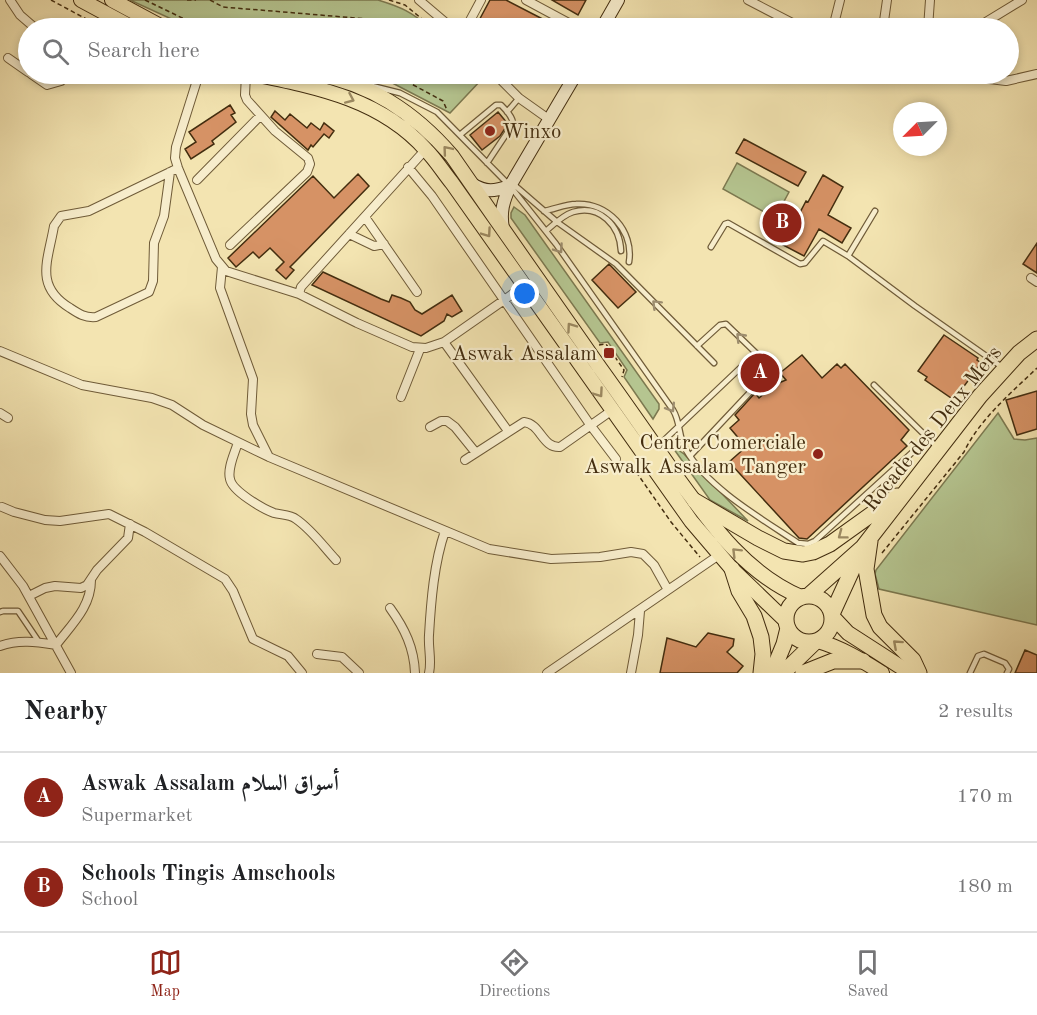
<!DOCTYPE html>
<html lang="en">
<head>
<meta charset="utf-8">
<style>
	body { margin:0; font-family:"Old Standard TT",Amiri,serif; background:#f6f6f6; color:#202124 }
	.compass { position:absolute; left:893px; top:102px; width:54px; height:54px; border-radius:50%; background:#fff; box-shadow:0 3px 9px #0003; rotate:246deg }
	.you { position:absolute; left:525px; top:294px; width:21px; height:21px; margin:-15px; border:4px solid #fff; border-radius:50%; background:#1a73e8; box-shadow:0 0 0 9px #1a73e833 }
	.badge { display:grid; place-items:center; width:39px; height:39px; border-radius:50%; background:#8f2418; color:#fff; font-size:20px; font-weight:700 }
	.pin { position:absolute; translate:-50% -50%; border:3px solid #fff; box-shadow:0 2px 6px #0006 }
	.list { margin:0; padding:0; list-style:none }
	h2 { display:flex; justify-content:space-between; align-items:center; height:78px; margin:0; padding:0 24px; font-size:26px }
	h2 small { font-size:20px; font-weight:400; color:#757577 }
	.list li { display:grid; grid-template-columns:39px 1fr auto; gap:18px; align-items:center; box-sizing:border-box; height:90px; padding:0 24px; border-top:2px solid #e0e0e0 }
	.list b { display:block; font-size:22px; white-space:nowrap }
	.list p { margin:0; font-size:20px; white-space:nowrap; color:#757577 }
	.list em { font-size:20px; font-style:normal; color:#757577 }
	.icon { flex:none; width:33px; height:33px; fill:none; stroke:currentColor; stroke-width:2; stroke-linecap:round; stroke-linejoin:round }
	.map { position:relative; flex:none; width:1037px; height:673px; overflow:hidden }
	.search { position:absolute; background:#fff; box-shadow:0 3px 9px #0003; left:18px; right:18px; top:18px; height:66px; display:flex; align-items:center; gap:15px; box-sizing:border-box; padding:0 21px; border-radius:33px; color:#757577; font-size:22px }
	.sheet { height:258px; background:#fff }
	nav { display:flex; justify-content:space-around; align-items:center; box-sizing:border-box; height:84px; border-top:2px solid #e0e0e0; background:#fff; font-size:16px; color:#757577 }
	nav a { display:grid; justify-items:center; gap:3px }
	nav .on { color:#8f2418 }
	.map>svg:first-child { display:block }
</style>
</head>
<body>
<div class="map">
<svg width="1037" height="673" viewBox="0 0 1037 673">
	<rect width="100%" height="100%" fill="#f3e4b1"/>
	<filter id="stains"><feTurbulence type="fractalNoise" baseFrequency=".00333" numOctaves="4"/><feColorMatrix values="0 0 0 0 .2 0 0 0 0 .09 0 0 0 0 .02 0 0 0 .5 -.17"/></filter>
	<radialGradient id="worn" r=".72"><stop offset=".6" stop-color="#630" stop-opacity="0"/><stop offset="1" stop-color="#630" stop-opacity=".3"/></radialGradient>
	<!-- green -->
	<path fill="#b5c590" stroke="#7c7950" stroke-width="1.5" d="M 130,0 L 378,0 C 401,7 412,12 430,28 L 191,28 Z
		M 368,74 L 477,74 L 482,79 L 450,113 L 377,75 Z
		M 737,163 L 789,192 L 775,218 L 723,189 Z
		M 514,207 L 525,215 L 659,404 L 659,409 L 653,419 L 624,377 L 627,370 L 608,342 L 600,343 L 511,218 L 511,213 Z
		M 998,413 L 1014,439 L 1025,440 L 1037,438 L 1037,625 L 879,589 L 875,574 L 876,570 Z
		M 671,445 L 684,454 L 748,521 L 710,500 Z"/>
	<!-- building -->
	<path fill="#d69265" stroke="#432d0f" stroke-width="1.5" d="M 490,0 L 506,0 L 560,28 L 481,28 L 476,26 Z
		M 552,0 L 586,0 L 578,15 Z
		M 230,105 L 235,113 L 231,115 L 236,122 L 212,141 L 214,144 L 191,159 L 185,149 L 196,142 L 189,132 Z
		M 275,111 L 285,120 L 290,114 L 307,128 L 311,123 L 320,130 L 324,123 L 334,131 L 329,138 L 324,134 L 313,147 L 311,145 L 308,150 L 271,117 Z
		M 498,112 L 508,124 L 500,136 L 482,150 L 470,135 Z
		M 744,139 L 806,172 L 798,186 L 736,153 Z
		M 358,174 L 369,186 L 296,261 L 290,267 L 294,270 L 286,279 L 276,270 L 284,262 L 270,248 L 259,258 L 253,252 L 236,267 L 228,258 L 313,176 L 334,198 Z
		M 823,175 L 843,187 L 828,215 L 851,228 L 842,243 L 819,229 L 804,256 L 783,245 L 806,201 L 808,202 Z
		M 1037,243 L 1037,273 L 1023,264 Z
		M 609,264 L 636,292 L 618,308 L 592,280 Z
		M 323,272 L 381,299 L 389,302 L 392,295 L 401,298 L 410,302 L 415,310 L 422,314 L 452,295 L 462,311 L 452,317 L 447,314 L 444,321 L 421,336 L 312,285 Z
		M 944,335 L 978,358 L 977,360 L 981,363 L 954,400 L 925,380 L 927,377 L 918,371 Z
		M 802,355 L 822,378 L 837,364 L 841,368 L 845,364 L 909,430 L 901,440 L 907,446 L 807,539 L 799,538 L 729,462 L 746,447 L 730,428 L 739,420 L 735,415 L 755,393 L 759,398 L 774,385 L 786,380 L 780,373 Z
		M 1037,391 L 1037,429 L 1017,435 L 1006,400 Z
		M 708,633 L 734,639 L 733,646 L 727,652 L 743,666 L 737,673 L 660,673 L 667,638 L 696,647 Z
		M 1025,650 L 1037,655 L 1037,673 L 1015,673 Z"/>
	<g fill="none" stroke-linecap="round" stroke-linejoin="round">
		<defs>
			<path id="lane" d="M 372,86 L 400,93 L 437,112 L 510,186 L 556,244 L 673,410 C 681,423 678,437 686,450 C 708,488 762,519 798,543 L 808,544 L 815,541 L 927,439
				M 507,112 L 519,98
				M 461,134 L 496,105 L 501,105 C 506,110 513,117 513,124 L 487,163
				M 512,183 L 557,222 L 616,264 L 714,363
				M 544,211 C 555,209 566,204 576,204 C 608,202 634,231 629,262
				M 875,211 L 848,256 L 915,306 L 1002,367
				M 546,231 C 554,224 563,215 573,212 C 600,204 620,226 621,251
				M 711,247 L 725,224 L 728,223 L 800,264 L 805,263 L 823,241 L 848,256
				M 874,385 L 938,448
				M 658,446 L 756,353
				M 690,456 L 770,371 L 756,353 L 726,324 L 720,325 L 697,346
				M 0,612 L 3,611 L 18,611 L 39,642
				M 970,673 L 978,656 L 984,654 L 1005,663 L 1009,669 L 1007,673"/>
			<path id="street" d="M 10,0 L 20,15 L 35,28
				M 419,0 L 452,28
				M 526,0 L 578,28
				M 748,0 L 802,28
				M 981,25 L 1022,0
				M 466,28 L 481,0
				M 833,28 L 840,0
				M 883,28 L 887,0
				M 928,28 L 930,0
				M 8,58 L 28,72
				M 31,74 L 47,85 L 61,81 L 66,74
				M 199,74 L 176,147 L 175,158 L 178,168 L 216,259 L 226,271 L 299,294 L 357,323 L 412,347 L 426,348 L 444,342 L 524,286
				M 495,74 L 519,98 L 550,120
				M 948,74 L 1006,81 L 1037,74
				M 408,167 L 432,196 L 591,426 L 616,459
				M 170,172 L 164,216 L 154,243 L 153,281 L 149,292 L 96,317 C 85,318 79,314 70,308 C 34,286 48,261 54,226 L 61,216 L 89,211 L 170,172 L 178,168
				M 197,180 L 260,116
				M 365,217 L 417,292
				M 349,234 L 374,246 L 384,244
				M 230,245 L 307,172 L 310,164 L 308,158 L 275,131 L 247,100 L 245,95 L 246,74
				M 222,267 L 220,288 L 253,379 L 251,414 L 253,425 L 269,457
				M 1031,278 L 1037,282
				M 299,294 L 301,287 L 426,149
				M 444,342 L 508,431
				M 0,351 L 82,385 L 152,398 L 172,405 L 203,425 L 269,457 L 489,549 L 551,559 L 600,557 L 631,552 L 643,554 L 654,565 L 668,590
				M 401,397 L 420,349
				M 0,413 L 8,418
				M 430,427 L 441,421 L 447,421 L 455,427 L 476,453
				M 238,442 C 235,453 227,468 230,479 C 232,491 263,509 274,513 C 281,515 290,514 296,519 C 312,530 323,546 336,560
				M 465,460 L 524,422 C 541,424 542,448 560,447 L 611,411
				M 2,507 L 14,512 L 45,520 L 60,521 L 109,514 L 145,532 L 225,579 L 233,591 L 253,639 L 288,656 L 302,673
				M 0,556 L 23,586 L 71,673
				M 29,596 L 45,588 L 55,586 L 81,588 L 87,585 L 97,570 L 128,538 L 130,524
				M 390,608 C 405,629 414,648 415,673
				M 0,646 C 19,639 37,642 56,645 C 72,624 91,607 91,580
				M 317,654 L 342,657 L 359,673
				M 429,673 C 432,661 428,648 429,635 C 431,601 434,563 445,531
				M 547,673 L 719,555
				M 631,673 L 638,635 L 640,611"/>
			<path id="secondary" d="M 602,28 L 618,0
				M 472,184 C 486,193 495,191 510,186
				M 503,229 C 500,212 503,202 510,186 L 576,74"/>
			<path id="primary" d="M 81,0 L 133,28
				M 112,0 L 164,28
				M 253,74 C 316,87 381,99 426,150 C 436,160 443,172 452,183 L 691,521 L 732,569 L 786,621
				M 317,74 C 372,84 416,114 452,156 C 501,227 551,298 600,368 C 626,404 651,440 676,476 C 711,524 745,573 801,597
				M 833,617 L 848,633 L 910,673
				M 818,641 C 842,648 861,660 882,673"/>
			<path id="highway" d="M 695,501 L 758,538 L 784,551 L 803,554 L 813,552 L 830,544 L 897,496
				M 870,541 L 866,569 L 874,615 L 880,627 L 913,660 L 919,673
				M 732,569 L 739,591 L 754,616 L 761,637 L 763,654 L 761,673
				M786 619a23 23 0 1 1 46 0a23 23 0 1 1-46 0Z
				M 808,596 L 863,547 L 980,396 L 1019,353 L 1037,339
				M 832,614 L 859,555
				M 772,673 L 784,644 L 788,628
				M 783,673 L 814,643
				M 803,673 L 833,661 L 863,661"/>
		</defs>
		<!-- lane casing -->
		<use href="#lane" stroke="#6f5b38" stroke-width="7"/>
		<!-- street casing -->
		<use href="#street" stroke="#6f5b38" stroke-width="10"/>
		<!-- secondary casing -->
		<use href="#secondary" stroke="#432d0f" stroke-width="14"/>
		<!-- primary casing -->
		<use href="#primary" stroke="#432d0f" stroke-width="16"/>
		<!-- highway casing -->
		<use href="#highway" stroke="#432d0f" stroke-width="17"/>
		<!-- path -->
		<path stroke="#432d0f" stroke-width="1.5" stroke-dasharray="4.5 3" stroke-linecap="butt" d="M 51,0 L 103,28
			M 145,0 L 203,28
			M 187,0 L 196,0
			M 210,0 L 223,7 L 428,24
			M 389,0 L 405,5 L 433,28
			M 385,74 L 406,81 L 443,101 L 447,110
			M 481,74 L 484,76
			M 207,75 L 237,83
			M 599,345 L 606,344 L 624,370 L 622,377
			M 625,463 L 632,466 L 671,522 L 700,557
			M 882,553 L 964,452 C 979,420 1011,393 1037,368"/>
		<!-- lane -->
		<use href="#lane" stroke="#f7edcc" stroke-width="4.5"/>
		<!-- street -->
		<use href="#street" stroke="#f7edcc" stroke-width="8"/>
		<!-- secondary -->
		<use href="#secondary" stroke="#f7edcc" stroke-width="12"/>
		<!-- primary -->
		<use href="#primary" stroke="#f3e4b1" stroke-width="14"/>
		<!-- highway -->
		<use href="#highway" stroke="#f3e4b1" stroke-width="15"/>
	</g>
	<!-- one-way arrows -->
	<defs><path id="oneway-chevron" d="M-2-3.5L2.5 0L-2 3.5" fill="none" stroke-width="1.6" stroke-linecap="round" stroke-linejoin="round" transform="scale(1.5)"/></defs>
	<g stroke="#9b8860">
		<use href="#oneway-chevron" transform="translate(350 99) rotate(24)"/>
		<use href="#oneway-chevron" transform="translate(447 150) rotate(-130)"/>
		<use href="#oneway-chevron" transform="translate(487 233) rotate(55)"/>
		<use href="#oneway-chevron" transform="translate(571 327) rotate(-125)"/>
		<use href="#oneway-chevron" transform="translate(599 393) rotate(55)"/>
		<use href="#oneway-chevron" transform="translate(842 535) rotate(143)"/>
		<use href="#oneway-chevron" transform="translate(736 552) rotate(-135)"/>
		<use href="#oneway-chevron" transform="translate(897 644) rotate(-138)"/>
	</g>
	<g stroke="#9d8d6e">
		<use href="#oneway-chevron" transform="translate(559 249) rotate(55)"/>
		<use href="#oneway-chevron" transform="translate(656 304) rotate(-135)"/>
		<use href="#oneway-chevron" transform="translate(740 337) rotate(-134)"/>
		<use href="#oneway-chevron" transform="translate(671 408) rotate(58)"/>
	</g>
	<!-- markers -->
	<g fill="#8f2418" stroke="#f7edcc" stroke-width="2">
		<circle cx="490" cy="131" r="6"/>
		<rect x="603" y="347" width="12" height="12" rx="3"/>
		<circle cx="818" cy="454" r="6"/>
	</g>
	<g text-anchor="middle" stroke-width="4.5" stroke-linejoin="round" paint-order="stroke">
		<!-- poi labels -->
		<g font-size="21" fill="#432d0f" stroke="#f7edcc" text-anchor="end">
			<text x="502" y="138" text-anchor="start">Winxo</text>
			<text x="597" y="360">Aswak Assalam</text>
			<text x="806" y="449">Centre Comerciale<tspan x="806" dy="24">Aswalk Assalam Tanger</tspan></text>
		</g>
		<!-- street labels -->
		<g font-size="21" fill="#432d0f" stroke="#f7edcc">
			<text transform="translate(932 428) rotate(-51)" y="7">Rocade des Deux Mers</text>
		</g>
	</g>
	<rect width="100%" height="100%" filter="url(#stains)"/>
	<rect width="100%" height="100%" fill="url(#worn)"/>
</svg>
<svg class="compass" viewBox="-18 -18 36 36"><path d="M0-13l5 13h-10z" fill="#e53935"/><path d="M0 13l5-13h-10z" fill="#757577"/></svg>
<div class="you"></div>
<div class="pin badge" style="left:760px;top:373px">A</div>
<div class="pin badge" style="left:782px;top:223px">B</div>
<div class="search"><svg class="icon" aria-label="search" viewBox="0 0 24 24"><circle cx="10" cy="10" r="6"/><path d="M15 15l6 6"/></svg>Search here</div>
</div>
<section class="sheet">
<h2>Nearby<small>2 results</small></h2>
<ul class="list">
<li><span class="badge">A</span><div><b>Aswak Assalam أسواق السلام</b><p>Supermarket</p></div><em>170 m</em></li>
<li><span class="badge">B</span><div><b>Schools Tingis Amschools</b><p>School</p></div><em>180 m</em></li>
</ul>
</section>
<nav>
<a class="on"><svg class="icon" aria-label="map" viewBox="0 0 24 24"><path d="M3 6l6-2 6 2 6-2v14l-6 2-6-2-6 2zM9 4v14M15 6v14"/></svg>Map</a>
<a><svg class="icon" aria-label="directions" viewBox="0 0 24 24"><path d="M12 3l9 9-9 9-9-9zM9 14v-3h6M13 9l2 2-2 2"/></svg>Directions</a>
<a><svg class="icon" aria-label="saved" viewBox="0 0 24 24"><path d="M7 4h10v16l-5-4-5 4z"/></svg>Saved</a>
</nav>
</body>
</html>
